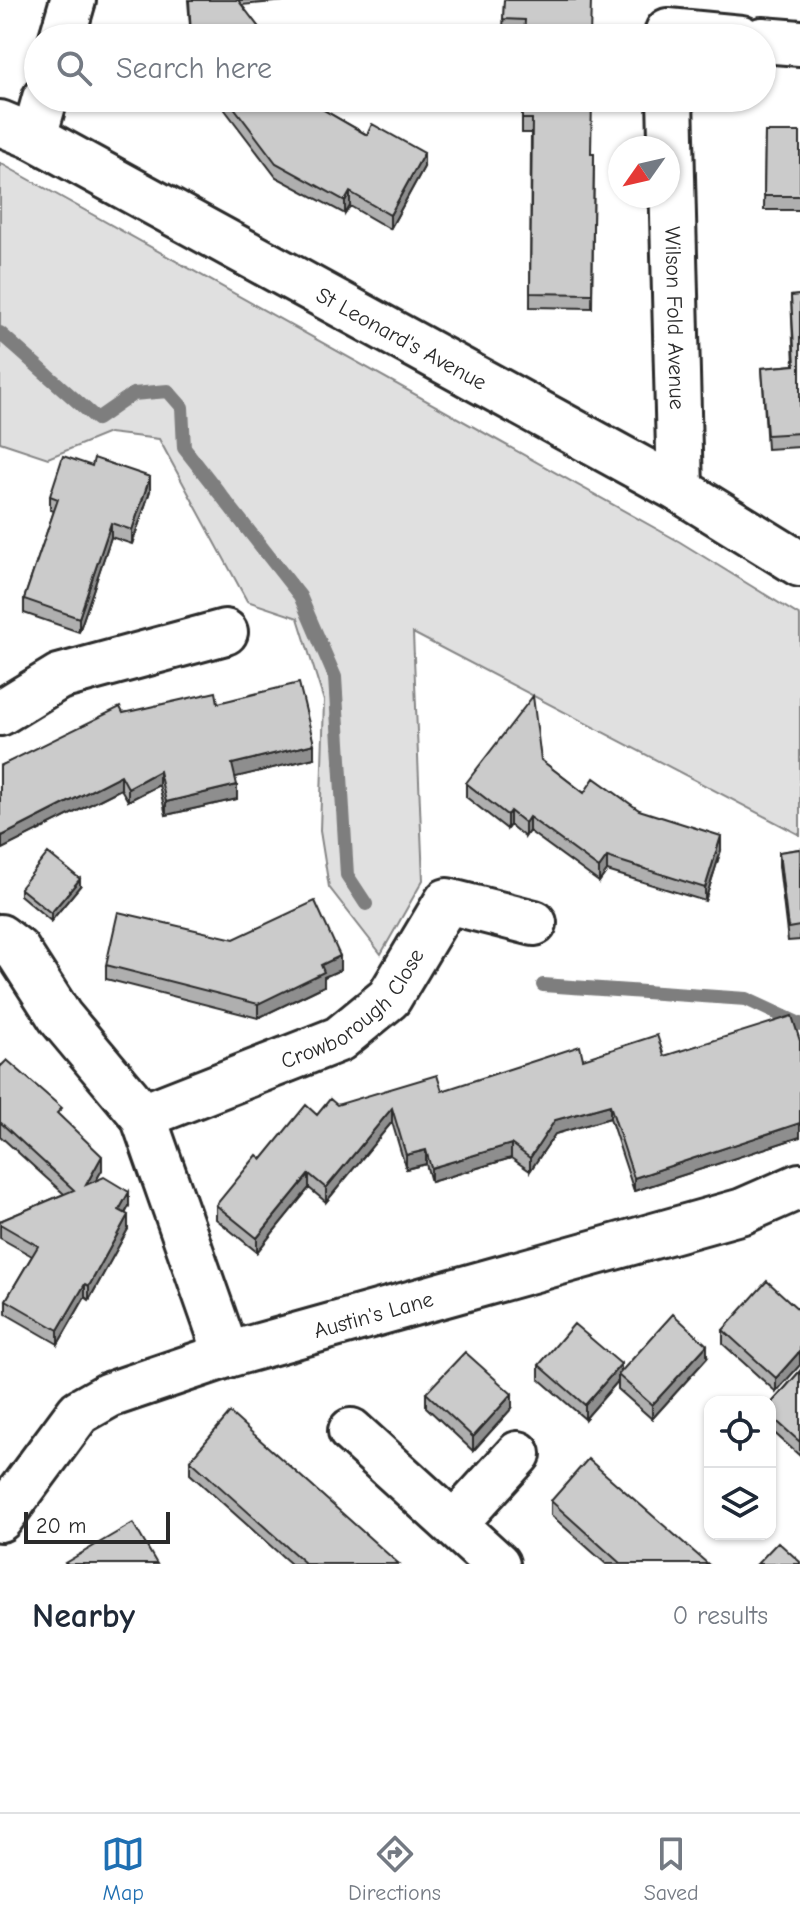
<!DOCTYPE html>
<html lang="en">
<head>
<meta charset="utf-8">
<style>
	body { margin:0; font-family:"Comic Neue",sans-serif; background:#f2f2f3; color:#1f2937 }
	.controls { position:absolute; right:24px; bottom:24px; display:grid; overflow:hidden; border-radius:16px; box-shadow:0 2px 6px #0004 }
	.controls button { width:72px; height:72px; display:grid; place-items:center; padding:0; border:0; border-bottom:2px solid #e0e1e3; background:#fff; color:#1f2937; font:40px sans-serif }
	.compass { position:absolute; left:608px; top:136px; width:72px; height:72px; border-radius:50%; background:#fff; box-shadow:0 2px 6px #0004; rotate:236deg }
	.scale { position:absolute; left:24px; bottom:20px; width:146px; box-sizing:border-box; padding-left:8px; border:4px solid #2b2b2b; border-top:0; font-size:22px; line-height:28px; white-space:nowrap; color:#2b2b2b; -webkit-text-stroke:6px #fff; paint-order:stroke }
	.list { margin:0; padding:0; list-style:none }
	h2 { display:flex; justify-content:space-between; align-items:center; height:104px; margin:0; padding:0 32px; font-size:34px }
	h2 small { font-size:26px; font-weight:400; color:#747a83 }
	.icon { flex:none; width:44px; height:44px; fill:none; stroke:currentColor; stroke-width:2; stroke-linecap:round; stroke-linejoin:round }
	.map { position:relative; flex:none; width:800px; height:1564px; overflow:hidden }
	.search { position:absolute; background:#fff; box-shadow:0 2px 6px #0004; left:24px; right:24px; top:24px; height:88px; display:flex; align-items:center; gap:20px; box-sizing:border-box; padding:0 28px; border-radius:44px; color:#747a83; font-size:30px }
	.sheet { height:248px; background:#fff }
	nav { display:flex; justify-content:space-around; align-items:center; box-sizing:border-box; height:112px; border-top:2px solid #e0e1e3; background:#fff; font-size:22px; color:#747a83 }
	nav a { display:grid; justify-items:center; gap:4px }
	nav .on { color:#1f6fb2 }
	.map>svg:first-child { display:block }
</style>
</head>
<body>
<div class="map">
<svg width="800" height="1564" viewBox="0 0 800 1564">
	<rect width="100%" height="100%" fill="#fff"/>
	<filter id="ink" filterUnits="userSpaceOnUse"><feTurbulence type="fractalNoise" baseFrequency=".0125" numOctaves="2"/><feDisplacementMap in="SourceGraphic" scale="16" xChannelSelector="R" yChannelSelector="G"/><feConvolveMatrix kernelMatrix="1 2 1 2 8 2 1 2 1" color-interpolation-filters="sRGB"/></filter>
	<g filter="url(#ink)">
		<!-- green -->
		<path fill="#e0e0e0" stroke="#868686" stroke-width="2" d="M 0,163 L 680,542 L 800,616 L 800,835 L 413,633 L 423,880 L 381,954 L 329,887 L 320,831 L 324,701 L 298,618 L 247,601 L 159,439 L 109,433 L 48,458 L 0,442 Z"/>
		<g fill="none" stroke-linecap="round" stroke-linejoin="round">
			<!-- stream -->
			<path stroke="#7e7e7e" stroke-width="14" d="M 0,333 L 97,419 L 133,394 L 168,391 L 182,407 L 184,448 L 300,596 L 335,677 L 347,875 L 366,904
				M 543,985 L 746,999 L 800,1024"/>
			<defs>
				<g id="street">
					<path d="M 668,31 L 741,38"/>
					<path d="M 62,38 L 73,0"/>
					<path d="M 762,40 L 800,43"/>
					<path id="s1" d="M 670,98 L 680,490"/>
					<path id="s2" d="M 0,123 L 34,137 L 680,490 L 800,564"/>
					<path d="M 34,137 L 45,98"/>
					<path d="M 0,713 L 59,677 L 225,632"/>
					<path d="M 0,937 L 17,950 L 60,1017 L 143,1116 L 227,1355"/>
					<path id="s3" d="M 143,1116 L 339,1039 L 389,998 L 447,901 L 534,923"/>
					<path d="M 351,1431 L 497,1564"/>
					<path id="s4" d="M 0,1519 L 79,1412 L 109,1395 L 227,1355 L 743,1211 L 800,1186"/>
					<path d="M 454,1524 L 518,1454"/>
				</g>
			</defs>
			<!-- street casing -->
			<use href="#street" stroke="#2b2b2b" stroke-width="50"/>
			<!-- street -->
			<use href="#street" stroke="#fff" stroke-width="44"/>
		</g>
		<!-- wall -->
		<path fill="#afafaf" stroke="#2b2b2b" stroke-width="2" d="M 188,0 L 284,0 L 284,1 L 241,5 L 260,29 L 260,38 L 191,38 Z
			M 504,0 L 591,0 L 525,34 L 503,33 Z
			M 222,98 L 314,98 L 322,109 L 424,167 L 390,229 L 350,206 L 345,214 L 276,177 L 222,106 Z
			M 522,98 L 591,153 L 594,153 L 592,308 L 530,307 L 531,133 L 522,133 Z
			M 765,132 L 800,132 L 800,210 L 764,210 Z
			M 800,295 L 800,447 L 767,449 L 762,368 L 794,365 L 791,296 Z
			M 150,491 L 132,544 L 111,537 L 79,632 L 24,613 L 24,599 L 54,511 L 50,510 L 50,496 Z
			M 218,703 L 314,758 L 235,777 L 237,799 L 166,815 L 159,785 L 128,801 L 121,789 L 2,849 L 0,848 L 0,766 L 123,713 Z
			M 541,760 L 584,793 L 639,810 L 721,850 L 705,901 L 607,871 L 599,882 L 529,831 L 525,837 L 510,825 L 507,829 L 466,797 L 466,783 Z
			M 800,849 L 800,940 L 788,941 L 779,866 L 779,852 Z
			M 80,886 L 51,921 L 20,895 L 20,888 Z
			M 106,965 L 340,970 L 324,977 L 324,986 L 258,1018 L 106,979 Z
			M 800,1041 L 800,1137 L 634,1191 L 610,1118 L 555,1134 L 530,1171 L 511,1158 L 431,1182 L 426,1164 L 406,1169 L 392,1122 L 326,1202 L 309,1188 L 257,1252 L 216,1219 L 216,1205 L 262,1159 L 317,1115 L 337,1105 L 442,1091 L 583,1059 L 664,1056 Z
			M 0,1065 L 62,1118 L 102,1170 L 96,1180 L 129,1206 L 125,1214 L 128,1229 L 89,1300 L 85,1297 L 58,1344 L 6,1314 L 6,1300 L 32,1256 L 0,1238 L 0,1221 L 64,1194 L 0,1136 Z
			M 800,1311 L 776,1392 L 723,1344 L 723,1330 Z
			M 707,1358 L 652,1419 L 618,1389 L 618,1381 L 585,1419 L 539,1379 L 539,1365 L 621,1372 Z
			M 800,1371 L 800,1456 L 770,1429 L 770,1405 Z
			M 426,1393 L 512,1408 L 473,1451 L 426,1407 Z
			M 190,1460 L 399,1564 L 291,1564 L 190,1474 Z
			M 551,1501 L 708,1564 L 606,1564 L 551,1515 Z"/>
		<!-- shaded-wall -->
		<path fill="#8e8e8e" stroke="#2b2b2b" stroke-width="2" d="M 424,153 L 424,167 L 390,229 L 390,215 Z
			M 350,192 L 350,206 L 345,214 L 345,201 Z
			M 150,477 L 150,491 L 132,544 L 132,530 Z
			M 111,523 L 111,537 L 79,632 L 79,618 Z
			M 314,744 L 314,758 L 232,778 L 232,764 Z
			M 159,771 L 159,785 L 128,801 L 128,788 Z
			M 121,775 L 121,789 L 2,849 L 2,836 Z
			M 237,785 L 237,799 L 166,815 L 166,802 Z
			M 510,811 L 510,825 L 507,829 L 507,815 Z
			M 529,817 L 529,831 L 525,837 L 525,823 Z
			M 721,836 L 721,850 L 705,901 L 705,888 Z
			M 607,857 L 607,871 L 599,882 L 599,868 Z
			M 80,879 L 80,886 L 51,921 L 51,913 Z
			M 340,956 L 340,970 L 324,977 L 324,986 L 258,1018 L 258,1004 L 321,965 Z
			M 610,1105 L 610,1118 L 555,1134 L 530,1171 L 530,1158 L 555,1120 Z
			M 392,1108 L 392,1122 L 326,1202 L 326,1188 Z
			M 800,1123 L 800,1137 L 634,1191 L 634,1178 Z
			M 511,1144 L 511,1158 L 431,1182 L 431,1168 Z
			M 426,1150 L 426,1164 L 406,1169 L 406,1155 Z
			M 102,1156 L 102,1170 L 86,1198 L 86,1185 Z
			M 309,1174 L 309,1188 L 257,1252 L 257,1238 Z
			M 129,1192 L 129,1206 L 119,1224 L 119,1210 Z
			M 128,1215 L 128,1229 L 89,1300 L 89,1286 Z
			M 85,1284 L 85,1297 L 58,1344 L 58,1330 Z
			M 707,1345 L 707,1358 L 652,1419 L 652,1405 Z
			M 800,1351 L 800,1365 L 776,1392 L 776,1378 Z
			M 621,1364 L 621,1377 L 618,1375 L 618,1381 L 585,1419 L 585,1405 Z
			M 512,1394 L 512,1408 L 473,1451 L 473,1437 Z"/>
		<!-- building -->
		<path fill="#cbcbcb" stroke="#2b2b2b" stroke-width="2" d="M 189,0 L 238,0 L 260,29 L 191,35 Z
			M 504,0 L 591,0 L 590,38 L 524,38 L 525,20 L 503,19 Z
			M 227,98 L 314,98 L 322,109 L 367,135 L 372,124 L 424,153 L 390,215 L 350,192 L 345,201 L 276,163 Z
			M 522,98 L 592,98 L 591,153 L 594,153 L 592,294 L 530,293 L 532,119 L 522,119 Z
			M 765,132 L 800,132 L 800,196 L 764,196 Z
			M 800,295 L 800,433 L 767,435 L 762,368 L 795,365 L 791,296 Z
			M 63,456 L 92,466 L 94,458 L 150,477 L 132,530 L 111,523 L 79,618 L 24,599 L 58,499 L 50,496 Z
			M 299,683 L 314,744 L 232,764 L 237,785 L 166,802 L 159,771 L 128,788 L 121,775 L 2,836 L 0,834 L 0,766 L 120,707 L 123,713 L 216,692 L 218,703 Z
			M 533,696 L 541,760 L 584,793 L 594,778 L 639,810 L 721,836 L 705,888 L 607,857 L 599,868 L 529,817 L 525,823 L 510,811 L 507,815 L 466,783 Z
			M 800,849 L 800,926 L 788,928 L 779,852 Z
			M 48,853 L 80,879 L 51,913 L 20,888 Z
			M 315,901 L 340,956 L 321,965 L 324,972 L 258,1004 L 106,965 L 118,912 L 234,939 Z
			M 792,1016 L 800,1041 L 800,1123 L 634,1178 L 610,1105 L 555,1120 L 530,1158 L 511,1144 L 431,1168 L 426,1150 L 406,1155 L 392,1108 L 326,1188 L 309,1174 L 257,1238 L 216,1205 L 257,1155 L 262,1159 L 306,1105 L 317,1115 L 330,1099 L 337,1105 L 437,1075 L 442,1091 L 580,1046 L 583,1059 L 657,1035 L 664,1056 Z
			M 7,1060 L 62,1108 L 57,1113 L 102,1156 L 86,1185 L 104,1177 L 129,1192 L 119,1210 L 128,1215 L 89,1286 L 85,1284 L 58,1330 L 6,1300 L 38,1246 L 0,1224 L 0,1221 L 74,1190 L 0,1122 L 0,1065 L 1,1066 Z
			M 767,1281 L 800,1311 L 800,1351 L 776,1378 L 723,1330 Z
			M 673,1314 L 707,1345 L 652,1405 L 618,1375 Z
			M 574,1324 L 621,1364 L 585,1405 L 539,1365 Z
			M 465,1352 L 512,1394 L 473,1437 L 426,1393 Z
			M 800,1371 L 800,1442 L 770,1415 L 770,1405 Z
			M 230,1413 L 399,1564 L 306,1564 L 190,1460 Z
			M 588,1459 L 708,1564 L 621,1564 L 551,1501 Z
			M 133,1523 L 157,1564 L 66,1564 L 65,1563 Z
			M 778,1542 L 800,1562 L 800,1564 L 757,1564 Z"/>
	</g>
	<g text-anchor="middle" stroke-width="7" stroke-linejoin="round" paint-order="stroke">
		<!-- street labels -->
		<g font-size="22" fill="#2b2b2b" stroke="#fff">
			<text dy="8" stroke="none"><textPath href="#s1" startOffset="220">Wilson Fold Avenue</textPath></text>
			<text dy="8" stroke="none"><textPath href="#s2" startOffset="456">St Leonard's Avenue</textPath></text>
			<text dy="8" stroke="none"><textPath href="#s3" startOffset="240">Crowborough Close</textPath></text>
			<text dy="8" stroke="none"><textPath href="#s4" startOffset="444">Austin's Lane</textPath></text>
		</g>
	</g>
</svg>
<div class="controls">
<button><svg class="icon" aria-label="locate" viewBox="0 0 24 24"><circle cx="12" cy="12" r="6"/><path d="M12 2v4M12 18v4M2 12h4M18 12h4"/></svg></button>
<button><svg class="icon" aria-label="layers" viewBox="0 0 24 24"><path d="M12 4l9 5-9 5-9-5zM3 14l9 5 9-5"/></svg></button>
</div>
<svg class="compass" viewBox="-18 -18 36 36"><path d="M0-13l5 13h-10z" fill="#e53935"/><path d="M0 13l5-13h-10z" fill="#747a83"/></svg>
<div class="scale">20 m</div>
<div class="search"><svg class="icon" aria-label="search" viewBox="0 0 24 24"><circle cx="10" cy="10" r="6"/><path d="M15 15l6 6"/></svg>Search here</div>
</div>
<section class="sheet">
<h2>Nearby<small>0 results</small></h2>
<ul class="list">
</ul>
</section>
<nav>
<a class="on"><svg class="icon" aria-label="map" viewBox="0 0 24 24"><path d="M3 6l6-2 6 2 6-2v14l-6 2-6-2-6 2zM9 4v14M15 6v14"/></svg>Map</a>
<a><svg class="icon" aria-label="directions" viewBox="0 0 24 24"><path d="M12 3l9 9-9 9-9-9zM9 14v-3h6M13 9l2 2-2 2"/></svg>Directions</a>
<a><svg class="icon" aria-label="saved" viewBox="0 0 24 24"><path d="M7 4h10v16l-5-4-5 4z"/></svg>Saved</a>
</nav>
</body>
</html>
